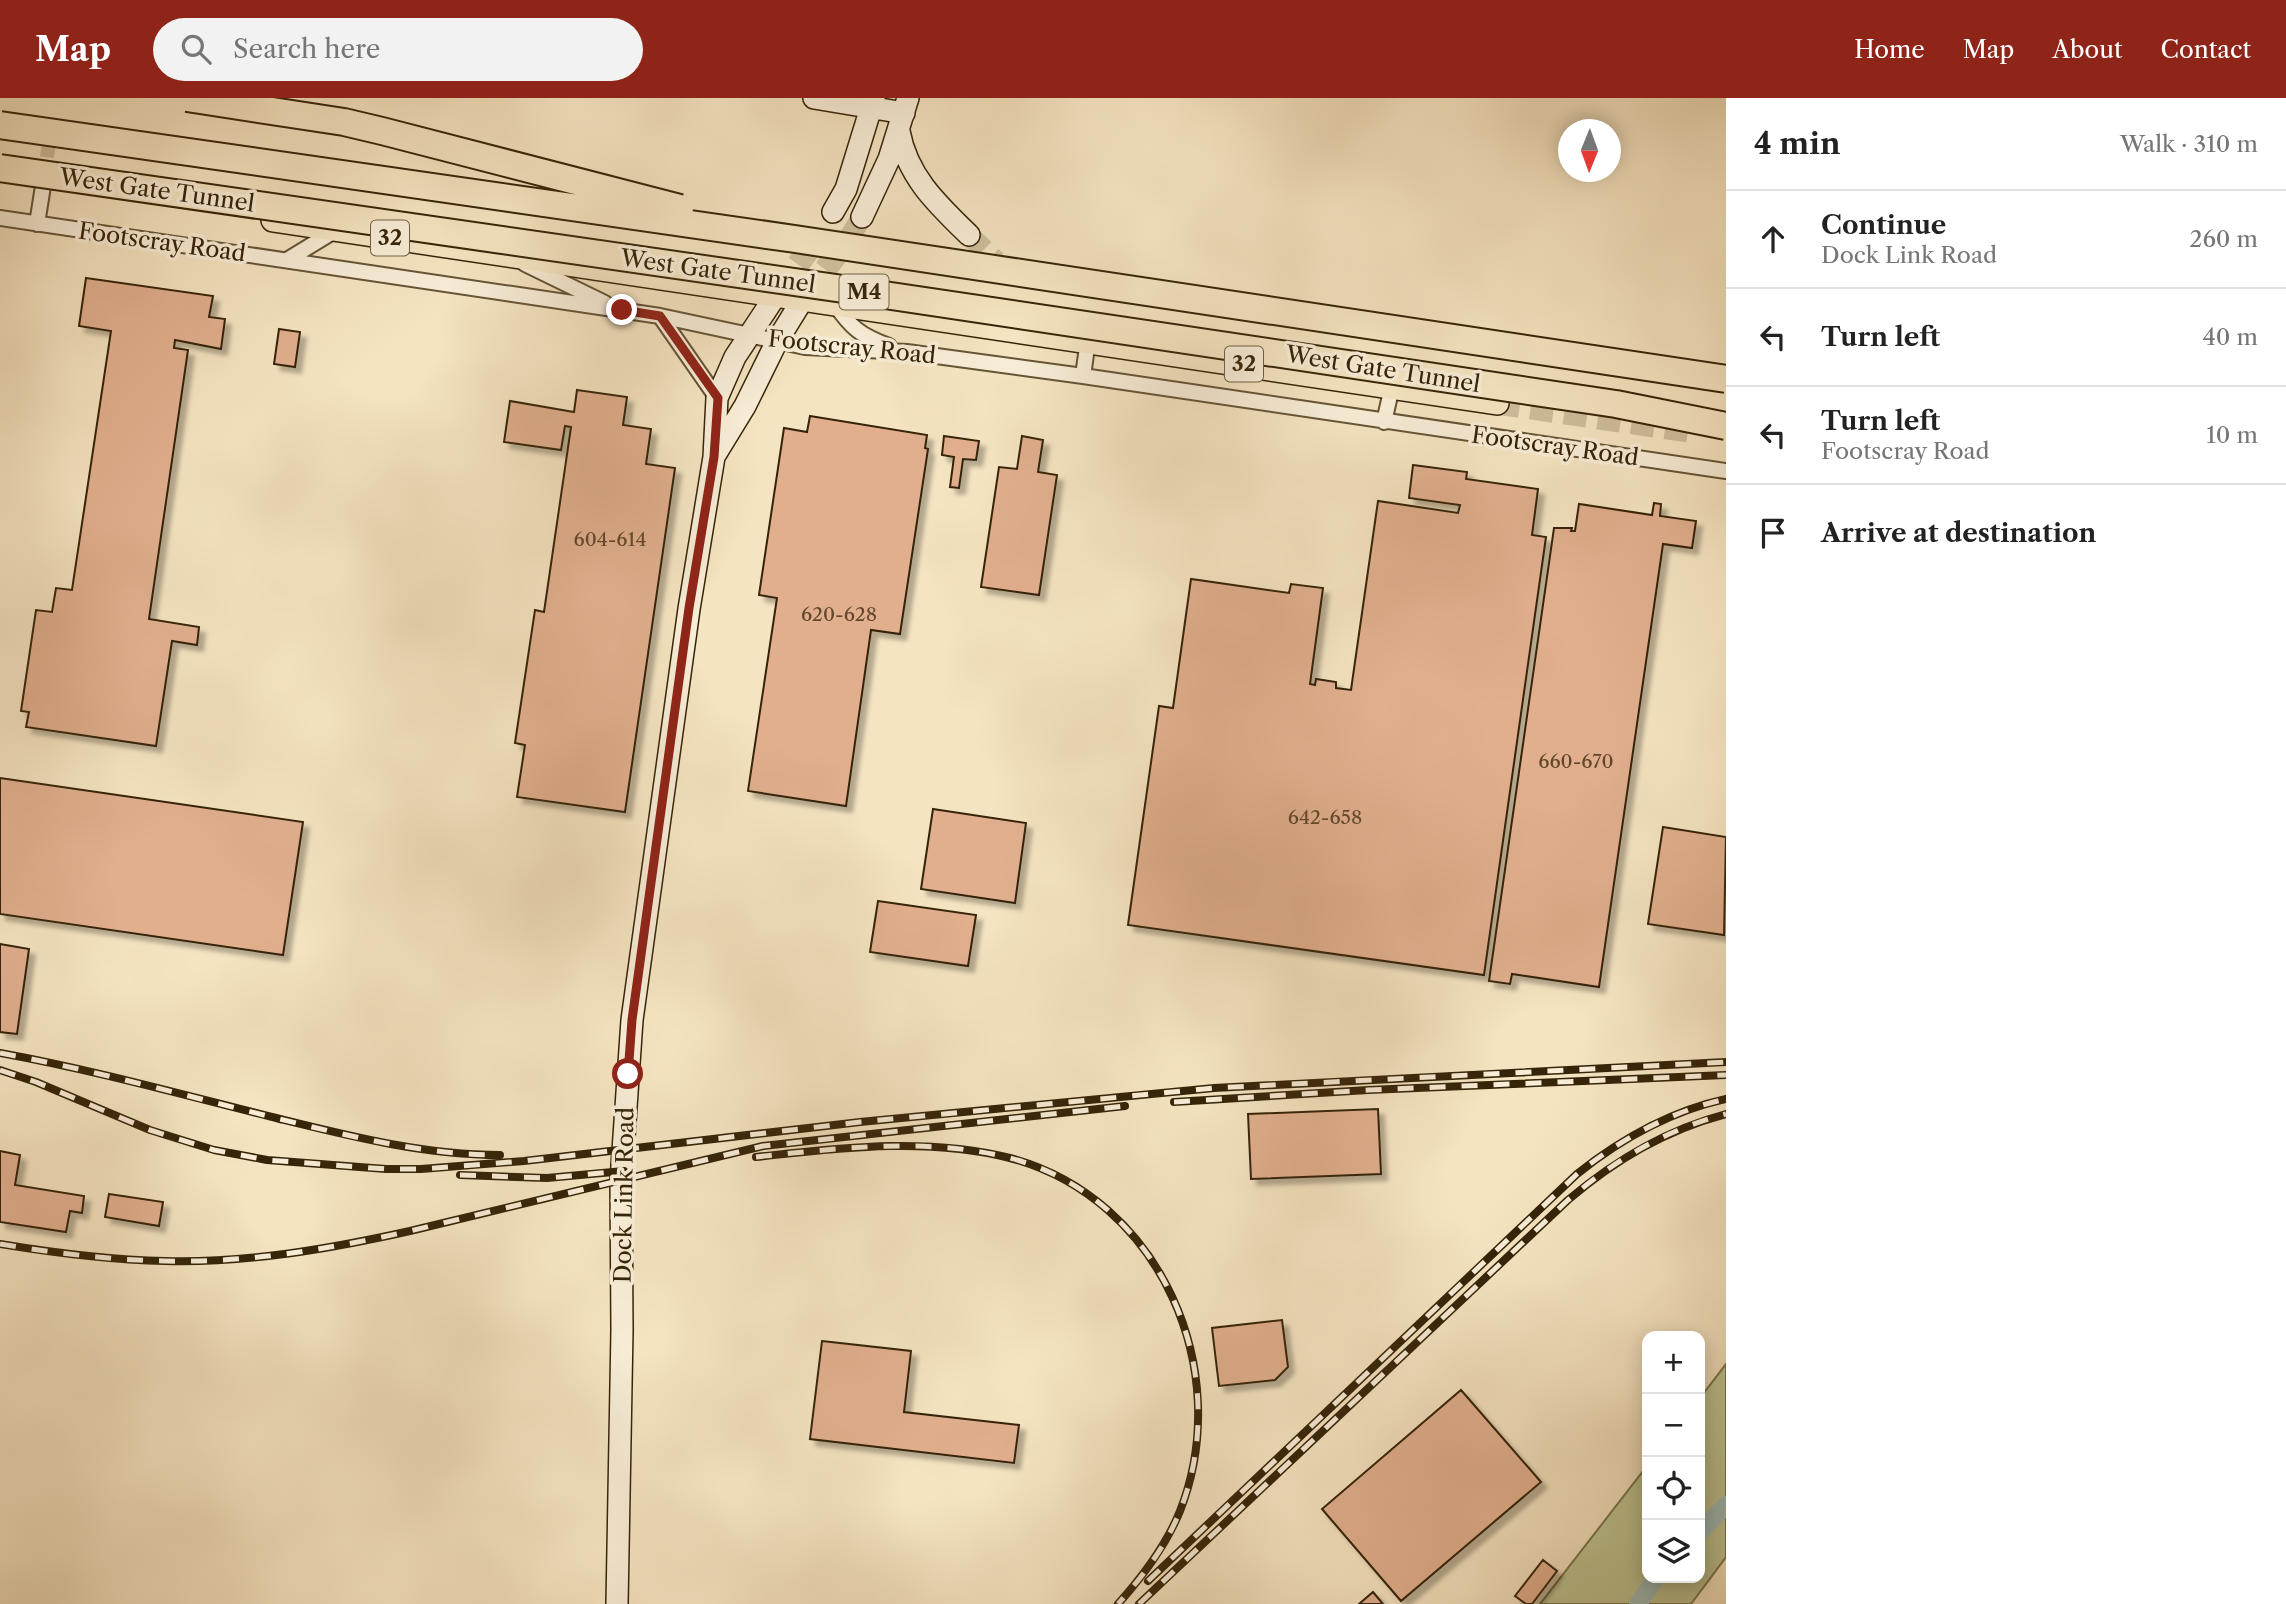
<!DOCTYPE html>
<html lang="en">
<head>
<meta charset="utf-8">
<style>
	body { margin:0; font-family:"Libre Caslon Text",serif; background:#f2f2f2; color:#222 }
	.controls { position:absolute; right:21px; bottom:21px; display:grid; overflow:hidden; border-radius:14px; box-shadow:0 4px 18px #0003 }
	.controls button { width:63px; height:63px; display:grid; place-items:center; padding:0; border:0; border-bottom:2px solid #e0e0e0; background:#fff; color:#222; font:35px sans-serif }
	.compass { position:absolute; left:1558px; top:21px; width:63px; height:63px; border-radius:50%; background:#fff; box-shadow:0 4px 18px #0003; rotate:181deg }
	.stop { position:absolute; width:21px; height:21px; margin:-16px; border:5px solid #8f2418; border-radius:50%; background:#fff }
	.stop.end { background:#8f2418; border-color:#fff; box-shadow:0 2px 7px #0008 }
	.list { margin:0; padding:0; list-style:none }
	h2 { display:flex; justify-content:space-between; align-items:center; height:91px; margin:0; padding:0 28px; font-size:30px }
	h2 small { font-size:23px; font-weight:400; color:#767676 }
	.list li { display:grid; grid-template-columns:46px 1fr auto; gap:21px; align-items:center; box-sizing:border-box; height:98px; padding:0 28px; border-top:2px solid #e0e0e0 }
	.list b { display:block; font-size:26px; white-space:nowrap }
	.list p { margin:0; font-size:23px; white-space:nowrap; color:#767676 }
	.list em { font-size:23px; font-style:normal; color:#767676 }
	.icon { flex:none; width:38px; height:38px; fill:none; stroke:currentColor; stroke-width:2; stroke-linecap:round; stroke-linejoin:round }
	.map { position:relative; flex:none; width:1726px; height:1506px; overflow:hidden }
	header { display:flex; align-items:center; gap:42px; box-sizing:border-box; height:98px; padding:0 35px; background:#8f2418; color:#fff }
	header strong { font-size:33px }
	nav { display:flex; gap:38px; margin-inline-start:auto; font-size:24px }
	.search { width:490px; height:63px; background:#f2f2f2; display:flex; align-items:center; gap:18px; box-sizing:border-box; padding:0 24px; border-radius:38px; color:#767676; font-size:26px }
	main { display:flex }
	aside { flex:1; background:#fff }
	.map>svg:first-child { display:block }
</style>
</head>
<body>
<header>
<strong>Map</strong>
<div class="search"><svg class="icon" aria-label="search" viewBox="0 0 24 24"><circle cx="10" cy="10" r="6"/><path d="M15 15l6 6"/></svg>Search here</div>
<nav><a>Home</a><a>Map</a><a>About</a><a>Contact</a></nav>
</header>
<main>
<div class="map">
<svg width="1726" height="1506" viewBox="0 0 1726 1506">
	<defs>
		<filter id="shadow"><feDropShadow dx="6" dy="6" stdDeviation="2" flood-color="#0004"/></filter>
	</defs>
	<rect width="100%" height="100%" fill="#f5e4c1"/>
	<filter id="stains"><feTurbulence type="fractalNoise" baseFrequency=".00286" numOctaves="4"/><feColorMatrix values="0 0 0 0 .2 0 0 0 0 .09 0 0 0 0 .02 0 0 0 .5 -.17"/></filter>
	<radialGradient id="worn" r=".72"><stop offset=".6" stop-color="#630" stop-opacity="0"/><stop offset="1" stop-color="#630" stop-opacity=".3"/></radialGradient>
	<!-- green -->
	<path fill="#bdc492" stroke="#7a744d" stroke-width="2" d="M 1726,1266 L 1726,1459 L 1691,1506 L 1540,1506 L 1647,1368 L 1647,1480 L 1700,1480 L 1700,1300 Z"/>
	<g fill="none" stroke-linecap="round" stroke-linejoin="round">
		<!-- canal -->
		<path stroke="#9dbdb9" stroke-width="18" d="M 1700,1434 L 1726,1407
			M 1638,1506 L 1656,1480"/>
	</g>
	<!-- building -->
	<path fill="#e1af8e" stroke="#362408" stroke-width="2" filter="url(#shadow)" d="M 86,180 L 213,198 L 209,219 L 225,221 L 221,251 L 175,242 L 174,250 L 188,252 L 149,521 L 199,529 L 197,547 L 172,543 L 156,648 L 26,629 L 29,614 L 21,613 L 36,512 L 52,514 L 56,490 L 72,492 L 111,233 L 79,228 Z
		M 279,231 L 300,234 L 295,269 L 274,266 Z
		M 577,292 L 627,299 L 623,327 L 651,331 L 646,366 L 675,370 L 625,714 L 517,699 L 525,647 L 515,645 L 535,512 L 544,514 L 571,329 L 565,328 L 561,352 L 504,344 L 510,303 L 574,314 Z
		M 810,318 L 927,337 L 925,350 L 928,351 L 900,536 L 871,532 L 846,708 L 748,693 L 777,500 L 759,497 L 784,330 L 807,334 Z
		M 944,338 L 979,343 L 976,362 L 963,361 L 959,390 L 950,389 L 954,359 L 942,357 Z
		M 1022,338 L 1043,342 L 1038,374 L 1057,377 L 1039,497 L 981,489 L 999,369 L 1017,371 Z
		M 1413,367 L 1467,374 L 1466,381 L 1538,391 L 1532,437 L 1546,439 L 1484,877 L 1128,827 L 1159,608 L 1173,610 L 1191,481 L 1289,495 L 1291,486 L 1323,490 L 1310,586 L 1315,587 L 1316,581 L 1336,584 L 1336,590 L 1351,592 L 1378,403 L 1458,415 L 1460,407 L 1409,400 Z
		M 1654,405 L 1661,406 L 1660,418 L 1696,423 L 1692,450 L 1663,446 L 1599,889 L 1512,876 L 1510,886 L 1489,883 L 1554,430 L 1572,430 L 1571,433 L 1575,433 L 1579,406 L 1652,417 Z
		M 0,680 L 303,724 L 283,857 L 0,816 Z
		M 933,711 L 1026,725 L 1015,805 L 921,791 Z
		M 1663,729 L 1726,739 L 1724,837 L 1648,826 Z
		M 878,803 L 976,817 L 968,868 L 870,854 Z
		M 0,846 L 29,851 L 17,936 L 0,934 Z
		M 1378,1011 L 1381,1076 L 1251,1081 L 1248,1016 Z
		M 0,1053 L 20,1057 L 15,1087 L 84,1098 L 82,1115 L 70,1113 L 66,1134 L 0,1124 Z
		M 109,1096 L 163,1104 L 159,1128 L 105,1119 Z
		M 1282,1222 L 1288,1269 L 1275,1282 L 1219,1288 L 1212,1230 Z
		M 822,1243 L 911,1253 L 904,1314 L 1019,1327 L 1014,1365 L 810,1341 Z
		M 1461,1292 L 1541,1384 L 1401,1503 L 1322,1411 Z
		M 1543,1462 L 1557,1473 L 1532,1506 L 1526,1506 L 1515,1498 Z
		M 1373,1494 L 1383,1506 L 1359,1506 Z"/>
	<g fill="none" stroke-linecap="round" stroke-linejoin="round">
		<!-- street-tunnel -->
		<path stroke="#cfbe9c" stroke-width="14" stroke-dasharray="14 7" stroke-linecap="butt" d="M 44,80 L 51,31"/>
		<!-- secondary-tunnel -->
		<path stroke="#cfbe9c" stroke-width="21" stroke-dasharray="21 10" stroke-linecap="butt" d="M 969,137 L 996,163
			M 849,140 L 862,119"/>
		<!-- primary-tunnel -->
		<path stroke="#cfbe9c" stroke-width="23" stroke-dasharray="23 11" stroke-linecap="butt" d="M 778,194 L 821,135
			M 805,199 L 849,140
			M 1497,305 L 1695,334"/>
		<defs>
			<path id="street" d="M 0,120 L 660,218 L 805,249 L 907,254 L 1083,278 L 1726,373
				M 37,126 L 43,88
				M 287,162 L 336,132
				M 525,166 L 605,205
				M 834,205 C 851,230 861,238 889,248
				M 660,218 L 717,300
				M 1083,278 L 1088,242
				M 1384,324 L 1392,289"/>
			<path id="secondary" d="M 814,0 L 904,15
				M 899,33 C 907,78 937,106 969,137
				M 833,114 L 846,91 L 874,0
				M 862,119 L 889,61 L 908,0
				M 715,357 L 745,308 L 777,243 L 803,201
				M 617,1506 L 622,1232 L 621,1082 L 632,922 L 689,511 L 714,359 L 717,300 L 735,259 L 776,197"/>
			<path id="primary" d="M 273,122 L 1497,305"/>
		</defs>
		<!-- street casing -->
		<use href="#street" stroke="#665436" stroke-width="18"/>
		<!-- secondary casing -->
		<use href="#secondary" stroke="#362408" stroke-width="24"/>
		<!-- primary casing -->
		<use href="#primary" stroke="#362408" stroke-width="26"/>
		<!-- street -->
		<use href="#street" stroke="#f8edd7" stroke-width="14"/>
		<!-- secondary -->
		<use href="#secondary" stroke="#f8edd7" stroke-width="21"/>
		<!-- primary -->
		<use href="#primary" stroke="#f5e4c1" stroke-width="23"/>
		<defs>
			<path id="rail" d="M 0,955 C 94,972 187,998 280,1021 C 353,1039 425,1057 500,1057
				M 0,972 L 36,984 L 150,1032 L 214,1052 L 267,1062 L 386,1071 L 421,1071 L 524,1063 L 860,1024 L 1214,990 L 1726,964
				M 1174,1004 L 1368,992 L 1726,977
				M 756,1059 C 840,1050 927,1039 1010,1060 C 1161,1100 1235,1273 1180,1413 C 1166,1448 1143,1478 1118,1506
				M 460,1077 L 547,1080 L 624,1073
				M 0,1146 C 55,1155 110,1162 165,1163 C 248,1165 329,1151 410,1133 L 763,1048 L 1125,1008
				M 1148,1483 L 1577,1076 C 1621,1041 1671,1013 1726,1001
				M 1139,1506 L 1568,1102 C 1615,1062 1665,1032 1726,1016"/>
		</defs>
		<!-- rail casing -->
		<use href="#rail" stroke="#362408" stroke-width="8"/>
		<!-- rail -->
		<use href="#rail" stroke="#f8edd7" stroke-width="5" stroke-dasharray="16" stroke-linecap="butt"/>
		<defs>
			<path id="highway-bridge" d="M 187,0 L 344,24 L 382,33 L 680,110
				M 0,27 L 795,141 L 1726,281
				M 0,70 L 871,195 L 1616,306 L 1726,328"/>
		</defs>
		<!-- highway-bridge casing -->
		<use href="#highway-bridge" stroke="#362408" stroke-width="30" stroke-linecap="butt"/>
		<!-- highway-bridge -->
		<use href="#highway-bridge" stroke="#f5e4c1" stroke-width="26"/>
	</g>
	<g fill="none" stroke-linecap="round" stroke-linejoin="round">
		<!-- route -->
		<path stroke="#8f2418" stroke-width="9" d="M 622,212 L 660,218 L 718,300 L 714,359 L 689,510 L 632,922 L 628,976"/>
	</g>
	<g text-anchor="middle" stroke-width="7" stroke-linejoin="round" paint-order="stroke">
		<!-- number labels -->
		<g font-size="19" fill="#61472a">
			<text x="610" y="448">604-614</text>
			<text x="839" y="523">620-628</text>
			<text x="1576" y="670">660-670</text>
			<text x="1325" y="726">642-658</text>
		</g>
		<!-- shield labels -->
		<g fill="#f8edd7" stroke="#706046" stroke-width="2">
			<rect x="371" y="122.5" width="38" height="35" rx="5"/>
			<rect x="839.5" y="176.5" width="49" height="35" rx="5"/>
			<rect x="1225" y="248.5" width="38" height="35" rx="5"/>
		</g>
		<g font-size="21" font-weight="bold" fill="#362408">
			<text x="390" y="147">32</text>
			<text x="864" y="201">M4</text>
			<text x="1244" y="273">32</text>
		</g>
		<!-- street labels -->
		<g font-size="23" fill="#362408" stroke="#f8edd7">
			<text transform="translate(157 92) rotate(8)" y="8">West Gate Tunnel</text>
			<text transform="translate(162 144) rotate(8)" y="8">Footscray Road</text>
			<text transform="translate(718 173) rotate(8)" y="8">West Gate Tunnel</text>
			<text transform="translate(852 249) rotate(6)" y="8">Footscray Road</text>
			<text transform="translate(1383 271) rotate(9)" y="8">West Gate Tunnel</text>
			<text transform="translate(1555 348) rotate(8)" y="8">Footscray Road</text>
			<text transform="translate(624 1097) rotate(-89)" y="8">Dock Link Road</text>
		</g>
	</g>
	<rect width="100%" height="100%" filter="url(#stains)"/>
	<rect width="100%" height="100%" fill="url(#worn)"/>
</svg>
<div class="controls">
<button>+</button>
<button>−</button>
<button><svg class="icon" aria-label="locate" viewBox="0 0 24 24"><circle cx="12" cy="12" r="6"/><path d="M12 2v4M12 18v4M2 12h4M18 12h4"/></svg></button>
<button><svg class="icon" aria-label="layers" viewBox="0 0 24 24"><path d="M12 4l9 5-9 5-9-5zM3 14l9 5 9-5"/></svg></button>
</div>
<svg class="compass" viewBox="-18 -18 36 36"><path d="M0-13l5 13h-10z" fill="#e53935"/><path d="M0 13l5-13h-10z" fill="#767676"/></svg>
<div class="stop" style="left:628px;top:976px"></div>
<div class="stop end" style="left:622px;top:212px"></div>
</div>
<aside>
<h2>4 min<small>Walk · 310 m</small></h2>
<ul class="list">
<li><svg class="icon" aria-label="ahead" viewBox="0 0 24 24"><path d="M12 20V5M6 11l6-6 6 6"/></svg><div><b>Continue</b><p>Dock Link Road</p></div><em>260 m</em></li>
<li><svg class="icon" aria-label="left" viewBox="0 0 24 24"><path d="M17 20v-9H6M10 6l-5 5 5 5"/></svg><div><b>Turn left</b></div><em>40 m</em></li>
<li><svg class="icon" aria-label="left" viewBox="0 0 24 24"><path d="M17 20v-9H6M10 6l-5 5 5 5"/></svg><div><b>Turn left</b><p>Footscray Road</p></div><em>10 m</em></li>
<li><svg class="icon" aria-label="arrive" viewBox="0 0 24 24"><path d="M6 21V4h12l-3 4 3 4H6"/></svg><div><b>Arrive at destination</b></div></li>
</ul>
</aside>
</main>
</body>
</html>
